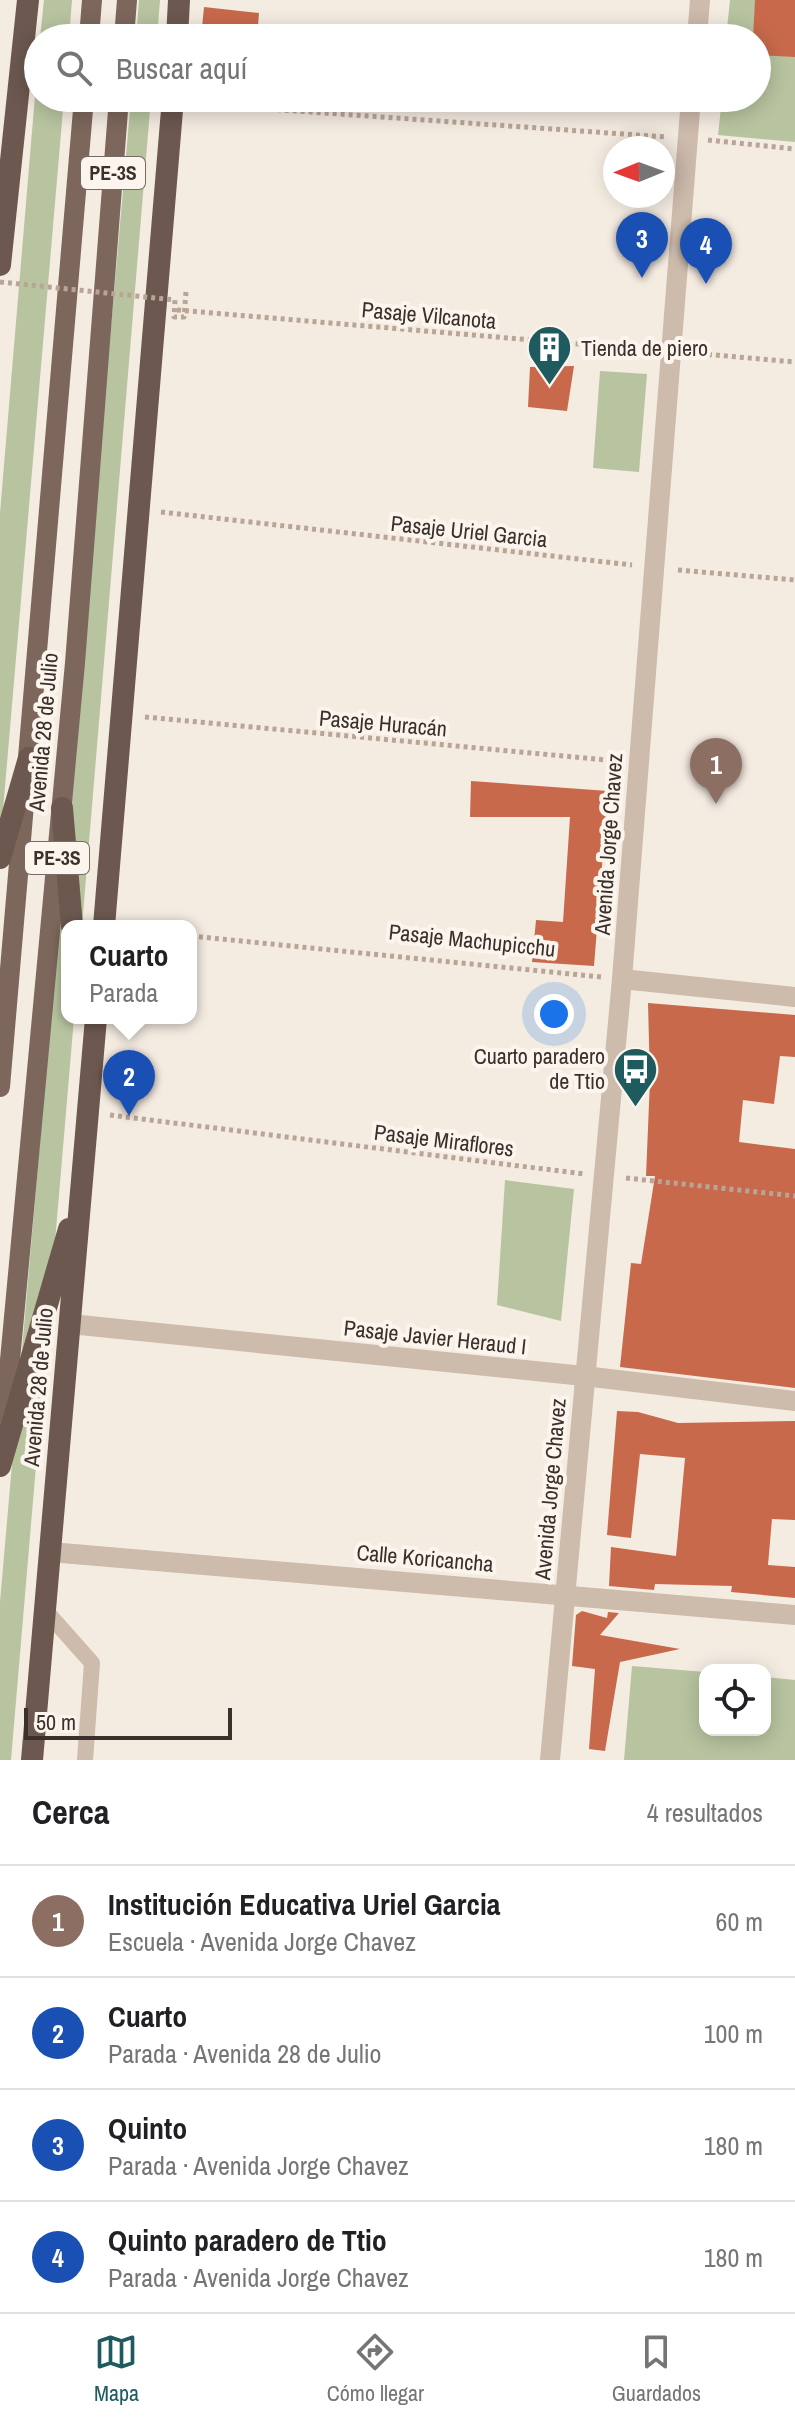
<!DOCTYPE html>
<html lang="es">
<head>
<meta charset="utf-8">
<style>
	body { margin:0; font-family:"Archivo Narrow",sans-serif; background:#f2f2f2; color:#202124 }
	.controls { position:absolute; right:24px; bottom:24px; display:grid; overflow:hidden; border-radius:16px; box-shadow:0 4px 20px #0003 }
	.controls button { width:72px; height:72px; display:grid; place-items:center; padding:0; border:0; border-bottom:2px solid #e0e0e0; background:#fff; color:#202124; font:40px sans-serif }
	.compass { position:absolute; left:603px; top:136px; width:72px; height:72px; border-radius:50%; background:#fff; box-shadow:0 4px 20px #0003; rotate:269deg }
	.scale { position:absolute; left:24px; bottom:20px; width:208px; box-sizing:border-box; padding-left:8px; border:4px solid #3b302b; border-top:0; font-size:22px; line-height:28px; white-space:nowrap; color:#3b302b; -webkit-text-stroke:6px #fbf5ee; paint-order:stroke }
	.you { position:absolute; left:554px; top:1014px; width:28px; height:28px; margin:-20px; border:6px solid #fff; border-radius:50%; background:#1a73e8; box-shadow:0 0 0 12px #1a73e833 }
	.badge { display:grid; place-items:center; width:52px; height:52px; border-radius:50%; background:#1f5a5e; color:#fff; font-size:26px; font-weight:700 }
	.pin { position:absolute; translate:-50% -66px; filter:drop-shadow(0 2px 4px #0008) }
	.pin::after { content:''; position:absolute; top:42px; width:28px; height:24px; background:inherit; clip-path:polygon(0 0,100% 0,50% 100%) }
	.popup { position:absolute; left:61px; top:920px; width:136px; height:104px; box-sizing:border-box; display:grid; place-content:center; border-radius:16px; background:#fff; filter:drop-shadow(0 2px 6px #0005); font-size:26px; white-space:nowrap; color:#757577 }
	.popup b { font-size:30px; color:#202124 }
	.popup::after { content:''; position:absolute; left:50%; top:100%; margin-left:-16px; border:16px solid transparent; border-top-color:#fff }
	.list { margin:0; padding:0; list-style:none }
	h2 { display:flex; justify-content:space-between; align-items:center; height:104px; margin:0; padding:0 32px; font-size:34px }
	h2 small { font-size:26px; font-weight:400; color:#757577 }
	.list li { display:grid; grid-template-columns:52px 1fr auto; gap:24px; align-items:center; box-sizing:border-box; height:112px; padding:0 32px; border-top:2px solid #e0e0e0 }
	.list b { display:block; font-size:30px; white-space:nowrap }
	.list p { margin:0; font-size:26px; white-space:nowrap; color:#757577 }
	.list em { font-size:26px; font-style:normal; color:#757577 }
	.icon { flex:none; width:44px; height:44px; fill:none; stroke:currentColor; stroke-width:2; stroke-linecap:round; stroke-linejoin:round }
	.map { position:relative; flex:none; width:795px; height:1760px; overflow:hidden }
	.search { position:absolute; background:#fff; box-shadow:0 4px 20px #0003; left:24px; right:24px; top:24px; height:88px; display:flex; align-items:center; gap:20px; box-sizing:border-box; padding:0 28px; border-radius:44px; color:#757577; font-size:30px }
	.sheet { height:552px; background:#fff }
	nav { display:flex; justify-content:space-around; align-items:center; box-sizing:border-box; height:112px; border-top:2px solid #e0e0e0; background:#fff; font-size:22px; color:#757577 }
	nav a { display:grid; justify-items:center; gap:4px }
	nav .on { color:#1f5a5e }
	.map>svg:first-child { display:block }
</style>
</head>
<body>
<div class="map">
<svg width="795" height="1760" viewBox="0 0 795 1760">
	<rect width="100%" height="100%" fill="#f4ebe1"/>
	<!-- green -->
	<path fill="#b8c4a0" d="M 44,0 L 72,0 L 69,38 L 40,38 Z
		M 139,0 L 160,0 L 157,38 L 136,38 Z
		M 730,0 L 795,0 L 795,142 L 718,135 L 722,98 L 757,98 L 757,38 L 726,38 Z
		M 38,60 L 38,98 L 64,98 L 0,845 L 0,513 Z
		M 131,98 L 151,98 L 82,926 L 67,926 L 67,1018 L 74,1018 L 11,1760 L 0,1760 L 0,1602 Z
		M 600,371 L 647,374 L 639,472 L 593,468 Z
		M 505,1180 L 574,1189 L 561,1321 L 497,1305 Z
		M 632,1666 L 705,1672 L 705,1730 L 765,1730 L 765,1677 L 795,1680 L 795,1760 L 624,1760 Z"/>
	<!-- building -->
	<path fill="#c8694b" d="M 755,0 L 795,0 L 795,57 L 757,55 L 757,38 L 753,38 Z
		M 204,7 L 259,13 L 257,38 L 201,38 Z
		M 574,366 L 567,411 L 528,407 L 530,367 Z
		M 471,781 L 608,791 L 594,966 L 532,962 L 536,920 L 563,922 L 570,817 L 470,817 Z
		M 648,1003 L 795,1015 L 795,1057 L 780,1056 L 774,1104 L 743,1100 L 739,1142 L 795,1149 L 795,1388 L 620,1367 L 631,1263 L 641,1264 L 655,1176 L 646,1176 L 650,1080 Z
		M 617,1411 L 638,1412 L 678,1423 L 795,1421 L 795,1520 L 772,1519 L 768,1565 L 795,1567 L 795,1598 L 731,1592 L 732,1586 L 655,1584 L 654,1590 L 609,1586 L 611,1547 L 676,1556 L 685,1458 L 640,1454 L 631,1538 L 607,1535 Z
		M 582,1611 L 607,1618 L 608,1612 L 619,1613 L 600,1635 L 680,1649 L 620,1662 L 605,1751 L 589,1749 L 595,1669 L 572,1666 L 576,1615 Z"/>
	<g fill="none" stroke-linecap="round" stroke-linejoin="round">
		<!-- path -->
		<path stroke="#b9a596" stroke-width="5" stroke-dasharray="4 4" stroke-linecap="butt" d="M 197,104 L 666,137
			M 708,140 L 795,149
			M 177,310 L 650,350
			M 692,353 L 795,362
			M 161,512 L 632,565
			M 678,570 L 795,580
			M 145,717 L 617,761
			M 191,936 L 601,977
			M 110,1115 L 584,1174
			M 626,1178 L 795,1196"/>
		<!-- service -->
		<path stroke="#cdbbac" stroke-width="16" d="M 45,1610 L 92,1663 L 85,1760"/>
		<!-- minor -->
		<path stroke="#cdbbac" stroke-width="20" d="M 622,979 L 795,997
			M 70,1324 L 584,1376 L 795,1401
			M 50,1552 L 795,1615"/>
		<!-- tertiary -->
		<path stroke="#cdbbac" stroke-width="20" d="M 697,38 L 700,0
			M 550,1760 L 622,979 L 691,98"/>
		<!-- primary -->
		<path stroke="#7d675c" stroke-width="20" d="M 89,38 L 92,0
			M 124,38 L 127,0
			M 0,1087 L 84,98
			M 3,1435 L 75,663 L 119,98"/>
		<!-- trunk -->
		<path stroke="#6c584f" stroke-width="22" d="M 177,38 L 179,0
			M 0,265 L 28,0
			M 62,808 L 72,926
			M 0,858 L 29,758
			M 104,926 L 173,98
			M 0,1466 L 69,1229
			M 32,1760 L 96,1018"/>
		<!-- path-bridge -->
		<path stroke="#b9a596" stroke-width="5" stroke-dasharray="4 4" stroke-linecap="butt" d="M 0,282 L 175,300 L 174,317 L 184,317 L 186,292"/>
	</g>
	<!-- icons -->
	<defs>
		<symbol id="building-pin" viewBox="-11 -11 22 30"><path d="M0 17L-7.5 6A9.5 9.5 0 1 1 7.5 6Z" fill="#1f5a5e" stroke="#fbf5ee"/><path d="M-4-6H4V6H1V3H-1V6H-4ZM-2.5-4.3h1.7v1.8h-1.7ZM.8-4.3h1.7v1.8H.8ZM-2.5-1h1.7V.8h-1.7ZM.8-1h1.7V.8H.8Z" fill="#fff"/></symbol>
		<symbol id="bus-pin" viewBox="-11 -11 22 30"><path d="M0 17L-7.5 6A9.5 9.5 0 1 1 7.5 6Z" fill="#1f5a5e" stroke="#fbf5ee"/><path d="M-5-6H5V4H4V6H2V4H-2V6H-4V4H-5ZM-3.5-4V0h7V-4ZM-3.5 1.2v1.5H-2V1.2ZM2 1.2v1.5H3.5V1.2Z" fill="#fff"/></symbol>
	</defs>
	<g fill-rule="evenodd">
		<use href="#building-pin" x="524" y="322" width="51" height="69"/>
		<use href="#bus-pin" x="610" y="1044" width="51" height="69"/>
	</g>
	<g text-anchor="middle" stroke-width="8" stroke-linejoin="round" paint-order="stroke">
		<!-- shield labels -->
		<g fill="#fbf5ee" stroke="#756b66" stroke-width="2">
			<rect x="81" y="157" width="64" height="32" rx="6"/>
			<rect x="25" y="842" width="64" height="32" rx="6"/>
		</g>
		<g font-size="20" font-weight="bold" fill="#3b302b">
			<text x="113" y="180">PE-3S</text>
			<text x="57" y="865">PE-3S</text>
		</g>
		<!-- street labels -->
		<g font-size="22" fill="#3b302b" stroke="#fbf5ee">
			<text transform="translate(429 315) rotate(5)" y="8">Pasaje Vilcanota</text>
			<text transform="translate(469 531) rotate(6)" y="8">Pasaje Uriel Garcia</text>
			<text transform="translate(383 723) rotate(5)" y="8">Pasaje Huracán</text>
			<text transform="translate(43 732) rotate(-85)" y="8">Avenida 28 de Julio</text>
			<text transform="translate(608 844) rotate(-86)" y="8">Avenida Jorge Chavez</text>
			<text transform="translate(472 940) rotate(6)" y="8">Pasaje Machupicchu</text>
			<text transform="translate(444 1140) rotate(7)" y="8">Pasaje Miraflores</text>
			<text transform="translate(435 1337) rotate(6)" y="8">Pasaje Javier Heraud I</text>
			<text transform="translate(38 1387) rotate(-85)" y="8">Avenida 28 de Julio</text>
			<text transform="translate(550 1489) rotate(-85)" y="8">Avenida Jorge Chavez</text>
			<text transform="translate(425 1558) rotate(5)" y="8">Calle Koricancha</text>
		</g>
		<!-- poi labels -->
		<g font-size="22" fill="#3b302b" stroke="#fbf5ee" text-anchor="start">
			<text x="581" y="356">Tienda de piero</text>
			<text x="605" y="1064" text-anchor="end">Cuarto paradero<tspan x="605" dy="25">de Ttio</tspan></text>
		</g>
	</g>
</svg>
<div class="controls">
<button><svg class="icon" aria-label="locate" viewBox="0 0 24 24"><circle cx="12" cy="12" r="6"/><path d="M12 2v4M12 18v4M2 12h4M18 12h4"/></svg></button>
</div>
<svg class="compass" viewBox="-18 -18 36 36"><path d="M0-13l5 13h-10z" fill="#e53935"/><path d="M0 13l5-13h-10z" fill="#757577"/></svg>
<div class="scale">50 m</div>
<div class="you"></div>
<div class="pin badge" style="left:716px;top:804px;background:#8d6e63">1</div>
<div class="pin badge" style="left:129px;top:1116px;background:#1a4fb4">2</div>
<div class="popup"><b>Cuarto</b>Parada</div>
<div class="pin badge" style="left:642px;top:278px;background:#1a4fb4">3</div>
<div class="pin badge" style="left:706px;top:284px;background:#1a4fb4">4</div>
<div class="search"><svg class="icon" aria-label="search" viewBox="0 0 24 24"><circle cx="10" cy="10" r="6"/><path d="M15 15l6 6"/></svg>Buscar aquí</div>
</div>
<section class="sheet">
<h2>Cerca<small>4 resultados</small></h2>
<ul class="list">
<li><span class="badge" style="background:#8d6e63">1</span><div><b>Institución Educativa Uriel Garcia</b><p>Escuela · Avenida Jorge Chavez</p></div><em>60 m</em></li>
<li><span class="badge" style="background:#1a4fb4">2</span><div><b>Cuarto</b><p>Parada · Avenida 28 de Julio</p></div><em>100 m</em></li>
<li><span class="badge" style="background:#1a4fb4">3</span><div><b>Quinto</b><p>Parada · Avenida Jorge Chavez</p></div><em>180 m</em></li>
<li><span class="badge" style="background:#1a4fb4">4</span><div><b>Quinto paradero de Ttio</b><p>Parada · Avenida Jorge Chavez</p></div><em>180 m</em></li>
</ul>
</section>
<nav>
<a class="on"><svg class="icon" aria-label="map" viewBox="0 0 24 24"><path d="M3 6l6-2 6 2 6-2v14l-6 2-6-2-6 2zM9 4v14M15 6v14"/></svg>Mapa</a>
<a><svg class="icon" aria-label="directions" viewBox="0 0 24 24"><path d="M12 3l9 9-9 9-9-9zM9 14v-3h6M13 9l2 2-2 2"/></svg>Cómo llegar</a>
<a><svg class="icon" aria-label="saved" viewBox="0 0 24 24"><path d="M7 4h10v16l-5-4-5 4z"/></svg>Guardados</a>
</nav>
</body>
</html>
